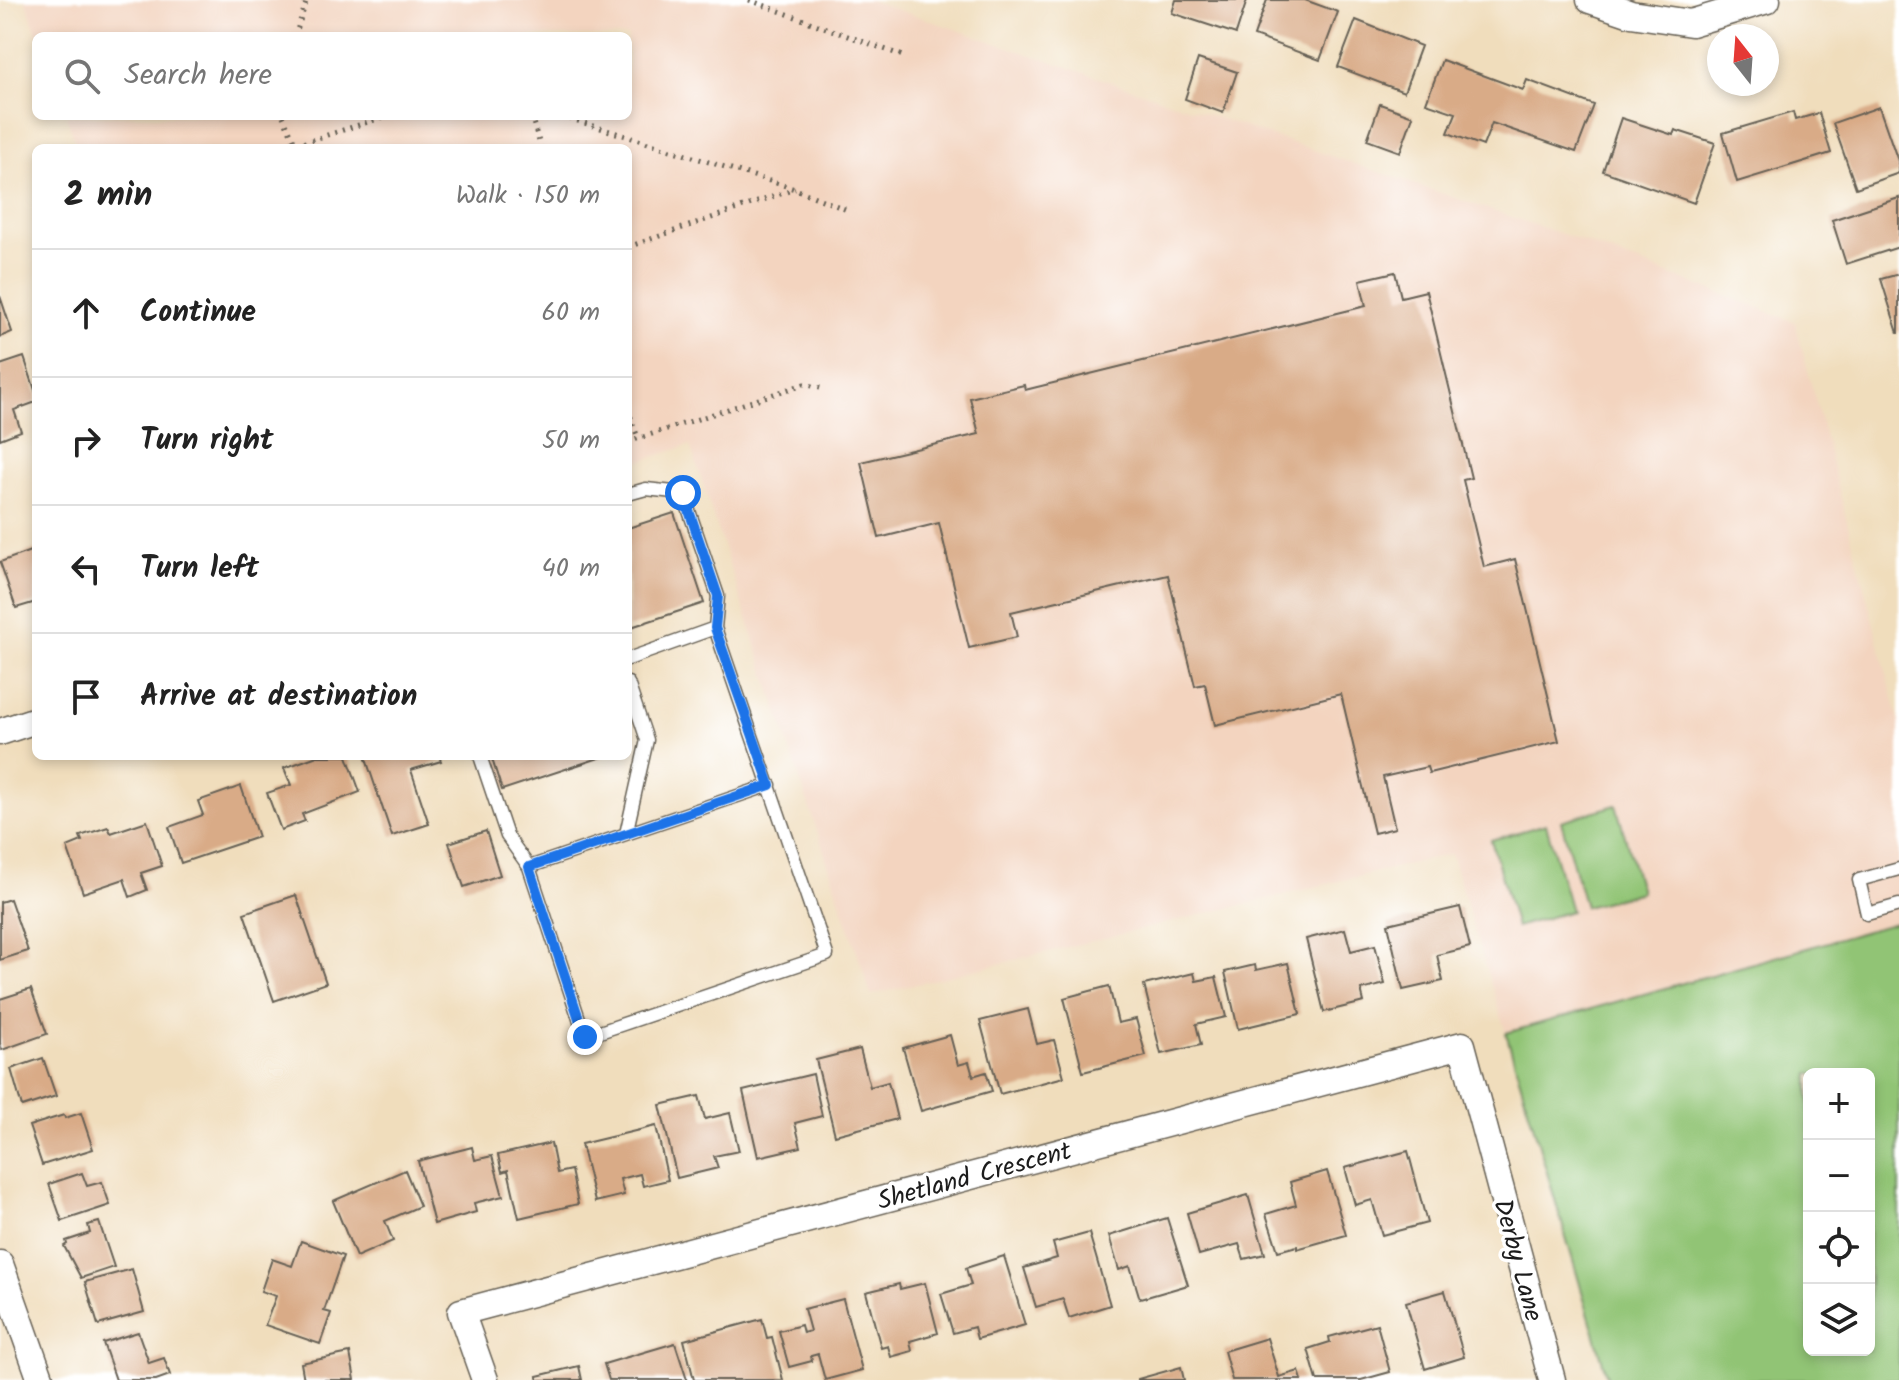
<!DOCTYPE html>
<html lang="en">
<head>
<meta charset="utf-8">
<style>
	body { margin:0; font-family:Kalam,sans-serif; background:#f2f2f2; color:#222 }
	.controls { position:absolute; right:24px; bottom:24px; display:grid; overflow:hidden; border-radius:12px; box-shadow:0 4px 12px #0003 }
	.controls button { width:72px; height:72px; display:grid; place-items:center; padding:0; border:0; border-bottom:2px solid #e0e0e0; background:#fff; color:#222; font:40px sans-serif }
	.compass { position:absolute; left:1707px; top:24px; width:72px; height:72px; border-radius:50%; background:#fff; box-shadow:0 4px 12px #0003; rotate:343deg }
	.stop { position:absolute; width:24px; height:24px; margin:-18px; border:6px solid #1a73e8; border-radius:50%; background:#fff }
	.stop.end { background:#1a73e8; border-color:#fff; box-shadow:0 2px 8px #0008 }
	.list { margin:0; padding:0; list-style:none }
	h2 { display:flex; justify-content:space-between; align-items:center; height:104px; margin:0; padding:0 32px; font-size:34px }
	h2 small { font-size:26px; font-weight:400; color:#767676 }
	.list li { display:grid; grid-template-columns:52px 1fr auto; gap:24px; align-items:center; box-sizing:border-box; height:128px; padding:0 32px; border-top:2px solid #e0e0e0 }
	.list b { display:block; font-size:30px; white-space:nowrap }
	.list em { font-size:26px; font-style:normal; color:#767676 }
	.icon { flex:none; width:44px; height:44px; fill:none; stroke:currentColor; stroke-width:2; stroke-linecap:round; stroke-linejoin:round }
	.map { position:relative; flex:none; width:1899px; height:1380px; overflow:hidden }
	.search { position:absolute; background:#fff; box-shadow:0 4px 12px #0003; left:32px; top:32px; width:600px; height:88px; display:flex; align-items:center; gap:20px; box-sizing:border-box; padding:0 28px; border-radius:12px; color:#767676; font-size:30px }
	.panel { position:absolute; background:#fff; box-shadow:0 4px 12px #0003; left:32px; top:144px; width:600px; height:616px; border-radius:12px }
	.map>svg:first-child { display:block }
</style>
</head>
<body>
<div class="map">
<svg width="1899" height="1380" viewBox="0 0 1899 1380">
	<rect width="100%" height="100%" fill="#fff"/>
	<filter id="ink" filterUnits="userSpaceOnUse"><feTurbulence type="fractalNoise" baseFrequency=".0125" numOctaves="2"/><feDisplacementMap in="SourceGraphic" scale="16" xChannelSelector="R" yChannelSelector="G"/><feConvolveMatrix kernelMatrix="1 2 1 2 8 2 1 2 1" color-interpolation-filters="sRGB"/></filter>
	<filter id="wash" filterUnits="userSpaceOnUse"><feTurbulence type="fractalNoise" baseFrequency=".006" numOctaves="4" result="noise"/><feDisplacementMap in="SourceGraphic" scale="32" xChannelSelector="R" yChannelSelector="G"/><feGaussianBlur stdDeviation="1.8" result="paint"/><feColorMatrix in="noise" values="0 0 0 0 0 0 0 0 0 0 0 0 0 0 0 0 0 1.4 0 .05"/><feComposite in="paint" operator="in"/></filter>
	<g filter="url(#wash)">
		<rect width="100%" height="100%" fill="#f0ddbc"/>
		<!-- built -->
		<path fill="#f3d4bf" d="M 25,0 L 869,0 L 1571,237 L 1795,322 L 1899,721 L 1899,922 L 1506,1033 L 1451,854 L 871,995 L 690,445 L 628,465 L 628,148 L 77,148 L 66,116 L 628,116 L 628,36 L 38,36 Z"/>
		<!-- green -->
		<path fill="#91c475" stroke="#567048" stroke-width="2" fill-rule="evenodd" d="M 1616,805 L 1641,892 L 1585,907 L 1561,821 Z
			M 1546,824 L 1571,911 L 1516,927 L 1491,840 Z
			M 1899,922 L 1899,1380 L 1608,1380 L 1506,1033 ZM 1809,1074 L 1869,1074 L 1869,1350 L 1809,1350 Z"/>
		<g id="blocks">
			<!-- building -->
			<path fill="#d9ab87" d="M 1176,0 L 1247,0 L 1236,34 L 1172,13 Z
				M 1267,0 L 1305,0 L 1338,12 L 1320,60 L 1254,36 Z
				M 1356,20 L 1421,46 L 1404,92 L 1338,67 Z
				M 1198,59 L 1237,72 L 1223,113 L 1185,99 Z
				M 1442,60 L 1523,90 L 1527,80 L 1594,105 L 1576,152 L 1492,123 L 1483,146 L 1448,133 L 1456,113 L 1426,103 Z
				M 1380,104 L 1413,116 L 1400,152 L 1367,140 Z
				M 1879,107 L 1899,164 L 1899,173 L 1856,188 L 1833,123 Z
				M 1793,112 L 1795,120 L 1819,113 L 1831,153 L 1737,182 L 1723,133 Z
				M 1621,118 L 1673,135 L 1675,130 L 1715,143 L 1694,203 L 1603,171 Z
				M 1899,198 L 1899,247 L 1846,264 L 1832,220 Z
				M 1395,272 L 1401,297 L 1426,291 L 1471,478 L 1463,480 L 1484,567 L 1515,559 L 1559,741 L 1429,773 L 1427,767 L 1383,777 L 1395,828 L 1374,833 L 1341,694 L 1215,725 L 1205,684 L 1195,686 L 1168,575 L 1011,612 L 1017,637 L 969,648 L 939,523 L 879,538 L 861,462 L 979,434 L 970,398 L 1024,385 L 1025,390 L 1366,306 L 1360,280 Z
				M 1899,274 L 1899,333 L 1898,333 L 1881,279 Z
				M 0,296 L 12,332 L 0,337 Z
				M 24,357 L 36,393 L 36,402 L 14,410 L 21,431 L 0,439 L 0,365 Z
				M 674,513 L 704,603 L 628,628 L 628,528 Z
				M 36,549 L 36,602 L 16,608 L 0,562 Z
				M 317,756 L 347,756 L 360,792 L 302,814 L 305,821 L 281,830 L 267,793 L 291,785 L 284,768 Z
				M 365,756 L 439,756 L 441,761 L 411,770 L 429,824 L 392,836 Z
				M 491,756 L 601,756 L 602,757 L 502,790 Z
				M 241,786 L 258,837 L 181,863 L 169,827 L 203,815 L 198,801 Z
				M 147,821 L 162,866 L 141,873 L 147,890 L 130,897 L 124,879 L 83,893 L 67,847 L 82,841 L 80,836 L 108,827 L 111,833 Z
				M 486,831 L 500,875 L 464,887 L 449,843 Z
				M 296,895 L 326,983 L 274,1001 L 244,913 Z
				M 10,899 L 28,951 L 0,960 L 0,902 Z
				M 1460,907 L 1470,947 L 1437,955 L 1443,981 L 1403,990 L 1388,924 Z
				M 1345,929 L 1351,951 L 1375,945 L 1385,984 L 1361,990 L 1364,1002 L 1324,1012 L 1306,939 Z
				M 1288,963 L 1300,1014 L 1238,1029 L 1225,972 L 1255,965 L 1256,970 Z
				M 1194,973 L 1196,981 L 1216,977 L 1226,1017 L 1196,1024 L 1201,1045 L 1161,1054 L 1144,985 Z
				M 1109,986 L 1118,1023 L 1136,1019 L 1146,1056 L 1083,1072 L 1064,998 Z
				M 31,989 L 47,1034 L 2,1050 L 0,1043 L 0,999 Z
				M 1028,1009 L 1037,1044 L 1054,1040 L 1064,1077 L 1000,1094 L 980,1021 Z
				M 950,1035 L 958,1065 L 969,1062 L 973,1076 L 986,1072 L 992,1091 L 921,1111 L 903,1048 Z
				M 860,1049 L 870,1087 L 888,1082 L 897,1119 L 835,1135 L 816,1060 Z
				M 43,1058 L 56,1096 L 22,1107 L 11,1069 Z
				M 813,1074 L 822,1116 L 795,1123 L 801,1147 L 758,1157 L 743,1091 Z
				M 699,1096 L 705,1119 L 730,1113 L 739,1151 L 714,1156 L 718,1168 L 677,1178 L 660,1105 Z
				M 81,1113 L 93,1149 L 42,1165 L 29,1126 L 64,1115 L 65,1118 Z
				M 656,1126 L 668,1180 L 643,1186 L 640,1174 L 620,1179 L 624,1195 L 595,1202 L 581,1144 Z
				M 551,1143 L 557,1173 L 571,1170 L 578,1204 L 519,1218 L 508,1170 L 502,1172 L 498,1155 Z
				M 472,1147 L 475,1160 L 492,1156 L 503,1196 L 474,1203 L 476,1212 L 434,1224 L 418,1161 Z
				M 1408,1151 L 1427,1223 L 1382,1235 L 1372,1200 L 1355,1205 L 1345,1168 Z
				M 405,1170 L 420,1206 L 385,1221 L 393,1241 L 356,1257 L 333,1201 Z
				M 1327,1171 L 1346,1235 L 1297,1249 L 1297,1246 L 1278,1251 L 1266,1214 L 1296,1205 L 1290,1182 Z
				M 82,1173 L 87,1186 L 102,1182 L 110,1205 L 62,1221 L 49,1184 Z
				M 1248,1195 L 1265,1254 L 1244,1259 L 1239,1244 L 1199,1255 L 1187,1213 Z
				M 1167,1218 L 1188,1285 L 1140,1299 L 1130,1266 L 1119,1270 L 1109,1236 Z
				M 99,1222 L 114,1267 L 81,1278 L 64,1246 L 67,1244 L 66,1241 L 90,1233 L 88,1225 Z
				M 1089,1233 L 1110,1305 L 1069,1318 L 1063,1299 L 1036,1307 L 1024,1268 L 1057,1258 L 1053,1243 Z
				M 301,1241 L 343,1256 L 324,1311 L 331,1313 L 320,1344 L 265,1325 L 276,1296 L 261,1291 L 272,1259 L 292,1266 Z
				M 1004,1256 L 1025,1325 L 977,1339 L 974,1327 L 953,1333 L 941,1294 L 971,1285 L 966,1268 Z
				M 132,1269 L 144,1312 L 98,1325 L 85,1282 Z
				M 925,1283 L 938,1333 L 910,1341 L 912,1351 L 891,1357 L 888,1346 L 881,1348 L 866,1292 L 899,1284 L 900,1289 Z
				M 1445,1291 L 1464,1357 L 1425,1369 L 1406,1302 Z
				M 843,1299 L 862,1370 L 825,1380 L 818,1354 L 811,1356 L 812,1361 L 789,1367 L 779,1331 L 801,1325 L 803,1333 L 810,1331 L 804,1309 Z
				M 762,1319 L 767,1338 L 772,1337 L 783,1380 L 694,1380 L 684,1340 Z
				M 1377,1324 L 1390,1372 L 1361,1380 L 1317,1380 L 1308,1349 L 1330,1342 L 1329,1337 Z
				M 138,1332 L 149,1363 L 164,1358 L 170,1375 L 156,1380 L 116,1380 L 103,1343 Z
				M 1267,1338 L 1279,1377 L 1299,1371 L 1302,1380 L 1232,1380 L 1224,1351 Z
				M 675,1343 L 687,1380 L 609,1380 L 604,1364 Z
				M 350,1353 L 355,1380 L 304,1380 L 301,1363 Z
				M 579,1366 L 582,1380 L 538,1380 L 537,1376 Z
				M 1181,1367 L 1184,1380 L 1138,1380 L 1138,1379 Z"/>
		</g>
	</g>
	<g filter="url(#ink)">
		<use href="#blocks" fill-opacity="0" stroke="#666054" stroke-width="2"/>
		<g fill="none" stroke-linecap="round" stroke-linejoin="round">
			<defs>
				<path id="service" d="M 628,494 L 646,489 L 683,493 L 718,596 L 715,628
					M 480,756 L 507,836 L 529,867 L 585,1037 L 827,955 L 715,628 L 628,659
					M 626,834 L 770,785
					M 529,867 L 626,834 L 647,740 L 628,683
					M 1899,869 L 1859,880 L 1867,914 L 1899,905"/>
				<path id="minor" d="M 1590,0 L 1631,14 L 1691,23 L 1767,0
					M 0,732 L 36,720
					M 0,1264 L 41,1380
					M 485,1380 L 461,1312 L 1462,1045 L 1552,1380"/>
			</defs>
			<!-- service casing -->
			<use href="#service" stroke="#666054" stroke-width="15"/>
			<!-- minor casing -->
			<use href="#minor" stroke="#666054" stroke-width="29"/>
			<!-- path -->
			<path stroke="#666054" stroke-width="5" stroke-dasharray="2 6" stroke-linecap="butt" d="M 749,0 L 903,56
				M 295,36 L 307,0
				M 283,116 L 296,145 L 387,116
				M 531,116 L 541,148
				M 562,116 L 795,189 L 847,210
				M 628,247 L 795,189
				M 628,409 L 638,438
				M 628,442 L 804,384 L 824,389"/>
			<!-- service -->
			<use href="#service" stroke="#fff" stroke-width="12"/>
			<!-- minor -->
			<use href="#minor" stroke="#fff" stroke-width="26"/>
		</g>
	</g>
	<g fill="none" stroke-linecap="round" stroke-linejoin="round" filter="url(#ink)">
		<!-- route -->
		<path stroke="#1a73e8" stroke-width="10" d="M 585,1037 L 529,867 L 770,785 L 715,628 L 718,596 L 683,493"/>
	</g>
	<g text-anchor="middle" stroke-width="7" stroke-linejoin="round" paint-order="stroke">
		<!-- street labels -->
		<g font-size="26" fill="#1c1c1c" stroke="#fff">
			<text transform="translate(974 1175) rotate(-15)" y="9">Shetland Crescent</text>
			<text transform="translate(1519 1260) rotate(75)" y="9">Derby Lane</text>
		</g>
	</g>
</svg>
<div class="controls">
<button>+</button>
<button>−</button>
<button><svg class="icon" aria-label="locate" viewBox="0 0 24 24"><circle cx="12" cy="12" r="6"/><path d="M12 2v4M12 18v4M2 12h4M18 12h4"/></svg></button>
<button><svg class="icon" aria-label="layers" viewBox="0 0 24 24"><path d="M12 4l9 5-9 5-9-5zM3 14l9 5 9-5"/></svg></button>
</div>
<svg class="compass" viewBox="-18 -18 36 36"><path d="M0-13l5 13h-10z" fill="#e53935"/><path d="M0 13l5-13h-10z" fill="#767676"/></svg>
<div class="stop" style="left:683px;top:493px"></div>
<div class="stop end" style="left:585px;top:1037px"></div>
<div class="search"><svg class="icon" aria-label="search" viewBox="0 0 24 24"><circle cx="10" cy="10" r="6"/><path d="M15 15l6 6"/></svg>Search here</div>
<section class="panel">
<h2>2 min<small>Walk · 150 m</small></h2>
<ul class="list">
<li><svg class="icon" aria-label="ahead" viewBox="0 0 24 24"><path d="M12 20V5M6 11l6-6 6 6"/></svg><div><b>Continue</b></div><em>60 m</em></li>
<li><svg class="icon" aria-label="right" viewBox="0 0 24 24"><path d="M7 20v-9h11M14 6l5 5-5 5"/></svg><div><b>Turn right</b></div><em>50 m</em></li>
<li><svg class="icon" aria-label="left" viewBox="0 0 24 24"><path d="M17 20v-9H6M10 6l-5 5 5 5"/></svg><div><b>Turn left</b></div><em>40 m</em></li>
<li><svg class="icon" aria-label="arrive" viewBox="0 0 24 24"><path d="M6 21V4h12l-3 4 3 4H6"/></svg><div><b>Arrive at destination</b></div></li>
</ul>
</section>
</div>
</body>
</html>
